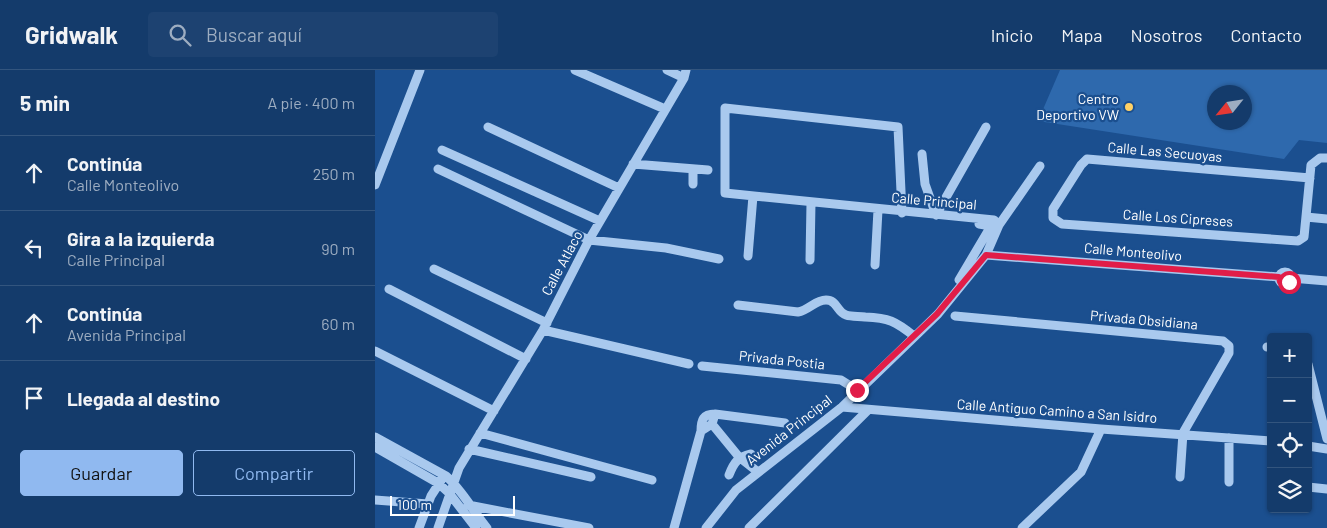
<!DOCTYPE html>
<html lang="es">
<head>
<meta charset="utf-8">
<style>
	body { margin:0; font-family:Barlow,sans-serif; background:#1d4271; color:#f1f3f6 }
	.controls { position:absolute; right:15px; bottom:15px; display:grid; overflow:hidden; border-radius:5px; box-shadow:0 1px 4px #0004 }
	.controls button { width:45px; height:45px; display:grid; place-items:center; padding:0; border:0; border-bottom:1px solid #33557e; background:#143b6b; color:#f1f3f6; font:25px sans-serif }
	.compass { position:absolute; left:832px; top:15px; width:45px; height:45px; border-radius:50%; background:#143b6b; box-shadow:0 1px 4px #0004; rotate:240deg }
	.scale { position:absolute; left:15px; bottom:12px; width:125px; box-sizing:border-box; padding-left:5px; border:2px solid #fff; border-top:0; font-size:14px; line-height:18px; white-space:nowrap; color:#fff; -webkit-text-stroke:4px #1b4f8f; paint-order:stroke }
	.stop { position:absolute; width:15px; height:15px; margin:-11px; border:4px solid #e11d48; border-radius:50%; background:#fff }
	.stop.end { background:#e11d48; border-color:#fff; box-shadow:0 1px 5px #0008 }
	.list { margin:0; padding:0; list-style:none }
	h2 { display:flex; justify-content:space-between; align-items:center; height:65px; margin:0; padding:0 20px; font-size:21px }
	h2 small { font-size:16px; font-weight:400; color:#9dadc1 }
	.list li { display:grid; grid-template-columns:32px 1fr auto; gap:15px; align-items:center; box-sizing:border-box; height:75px; padding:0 20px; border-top:1px solid #33557e }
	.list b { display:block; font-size:19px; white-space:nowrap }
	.list p { margin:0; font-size:16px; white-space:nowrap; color:#9dadc1 }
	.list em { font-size:16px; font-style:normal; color:#9dadc1 }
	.actions { display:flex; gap:10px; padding:15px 20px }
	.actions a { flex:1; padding:11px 0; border:1px solid #90b9f0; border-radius:5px; text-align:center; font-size:18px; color:#90b9f0 }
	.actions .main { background:#90b9f0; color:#111 }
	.icon { flex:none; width:28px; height:28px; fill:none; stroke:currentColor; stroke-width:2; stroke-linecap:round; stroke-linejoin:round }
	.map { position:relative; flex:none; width:952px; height:458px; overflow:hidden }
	header { display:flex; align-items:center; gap:30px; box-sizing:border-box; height:70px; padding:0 25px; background:#143b6b; border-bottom:1px solid #33557e }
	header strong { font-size:24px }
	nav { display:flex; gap:28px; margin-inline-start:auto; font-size:18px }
	.search { width:350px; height:45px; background:#1d4271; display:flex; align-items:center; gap:12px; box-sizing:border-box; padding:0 18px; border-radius:5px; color:#9dadc1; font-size:19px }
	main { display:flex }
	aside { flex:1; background:#143b6b }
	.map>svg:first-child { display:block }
</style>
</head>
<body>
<header>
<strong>Gridwalk</strong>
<div class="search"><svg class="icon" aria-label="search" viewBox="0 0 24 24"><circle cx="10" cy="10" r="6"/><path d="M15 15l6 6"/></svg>Buscar aquí</div>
<nav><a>Inicio</a><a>Mapa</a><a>Nosotros</a><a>Contacto</a></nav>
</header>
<main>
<aside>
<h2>5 min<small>A pie · 400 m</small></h2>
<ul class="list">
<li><svg class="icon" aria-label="ahead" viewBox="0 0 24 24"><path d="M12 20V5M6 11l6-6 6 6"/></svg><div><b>Continúa</b><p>Calle Monteolivo</p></div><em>250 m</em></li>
<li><svg class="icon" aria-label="left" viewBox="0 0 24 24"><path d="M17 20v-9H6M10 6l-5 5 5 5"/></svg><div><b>Gira a la izquierda</b><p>Calle Principal</p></div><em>90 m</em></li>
<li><svg class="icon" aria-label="ahead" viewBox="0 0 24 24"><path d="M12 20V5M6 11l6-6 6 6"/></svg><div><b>Continúa</b><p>Avenida Principal</p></div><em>60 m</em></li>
<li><svg class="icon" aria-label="arrive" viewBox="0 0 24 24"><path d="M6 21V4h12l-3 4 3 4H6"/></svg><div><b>Llegada al destino</b></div></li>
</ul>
<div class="actions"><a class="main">Guardar</a><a>Compartir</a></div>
</aside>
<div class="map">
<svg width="952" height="458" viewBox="0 0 952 458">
	<rect width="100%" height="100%" fill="#1b4f8f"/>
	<!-- green -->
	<path fill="#2e69ad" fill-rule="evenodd" d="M 685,0 L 952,0 L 952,73 L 924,70 L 909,89 L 663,51 ZM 839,22 L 869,22 L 869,52 L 839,52 Z"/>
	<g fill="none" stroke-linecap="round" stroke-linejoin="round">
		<!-- minor -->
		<path stroke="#a9c9ee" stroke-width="9" d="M 200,0 L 290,39
			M 292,0 L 309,8
			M 113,57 L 244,118
			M 67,80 L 225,151
			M 547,84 L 550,114 L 561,145
			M 258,94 L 333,100
			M 63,99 L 214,170 L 291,178 L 344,189
			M 935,108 L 712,89 L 706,95 L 678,139 L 678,148 L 687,154 L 923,171 L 929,167 L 936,95 L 945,88 L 952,88
			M 318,114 L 318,99
			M 0,115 L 45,0
			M 566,135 L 561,145 L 611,57
			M 527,143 L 523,57 L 350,38 L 350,123 L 619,150 L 624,155
			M 931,147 L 952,149
			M 611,185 L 904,207
			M 373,186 L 378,126
			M 435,190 L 436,133
			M 500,195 L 503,140
			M 59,199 L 172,253
			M904 208a6 6 0 1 1 12 0a6 6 0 1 1-12 0Z
			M 916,208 L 952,211
			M 584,210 L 616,156 L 604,154
			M 14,219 L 151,289
			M 363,235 L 423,242 C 434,240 440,230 451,230 C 462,230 462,242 471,245 C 477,247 484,246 490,247 C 514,248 520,251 539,266
			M 580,246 L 848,271 L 854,276 L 854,283 L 808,363 L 805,407
			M 168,260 L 314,294
			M 892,277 L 896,277
			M 0,281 L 119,341
			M 933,294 L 952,369
			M 327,296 L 466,310 L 482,320
			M 467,337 L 726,359 L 896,371
			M 340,344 L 410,353
			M 340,344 L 337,354 L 326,361 C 326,350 328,344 340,344 Z
			M 337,354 L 364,387 L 383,402
			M 105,363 L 277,410
			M 0,367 L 71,406 C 87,420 98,441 112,458
			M 933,376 L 952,379
			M 0,377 L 63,413 L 74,423 L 101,458
			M 94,379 L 216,407
			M 354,405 C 359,392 363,387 376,384
			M 854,412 L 854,368
			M 933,417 L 952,419
			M 0,430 L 53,434
			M 93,435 L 214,458
			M 44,458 L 56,426 L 67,409
			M 63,458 L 84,398 L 168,260 L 214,170 L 309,8 L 311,0
			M 299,458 L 326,361
			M 331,458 L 361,420 L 467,337 L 563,244 L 611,185 L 624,155 L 665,96
			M 374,458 L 493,340
			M 647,458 L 706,402 L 726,359"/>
	</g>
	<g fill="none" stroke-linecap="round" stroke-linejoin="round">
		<!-- route -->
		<path stroke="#e11d48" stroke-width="6" d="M 482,320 L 562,244 L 611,185 L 904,207 L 905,212 L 910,214 L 914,212"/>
	</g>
	<!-- markers -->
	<circle fill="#ffd166" stroke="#1b4f8f" stroke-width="2" cx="754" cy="37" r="5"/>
	<g text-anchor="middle" stroke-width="4.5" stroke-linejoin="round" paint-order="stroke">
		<!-- poi labels -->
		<g font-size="14" fill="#fff" stroke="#1b4f8f" text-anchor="end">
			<text x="744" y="34">Centro<tspan x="744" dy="16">Deportivo VW</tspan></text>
		</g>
		<!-- street labels -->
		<g font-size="14" fill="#fff" stroke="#1b4f8f">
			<text transform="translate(790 82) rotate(5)" y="5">Calle Las Secuoyas</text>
			<text transform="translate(559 131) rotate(5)" y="5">Calle Principal</text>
			<text transform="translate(803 148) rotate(4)" y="5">Calle Los Cipreses</text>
			<text transform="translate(758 182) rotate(5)" y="5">Calle Monteolivo</text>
			<text transform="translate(187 193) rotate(-62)" y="5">Calle Atlaco</text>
			<text transform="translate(769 250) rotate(5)" y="5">Privada Obsidiana</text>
			<text transform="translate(407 290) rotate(6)" y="5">Privada Postia</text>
			<text transform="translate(682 341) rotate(4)" y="5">Calle Antiguo Camino a San Isidro</text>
			<text transform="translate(414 360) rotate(-38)" y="5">Avenida Principal</text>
		</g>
	</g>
</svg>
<div class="controls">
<button>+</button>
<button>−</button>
<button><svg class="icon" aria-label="locate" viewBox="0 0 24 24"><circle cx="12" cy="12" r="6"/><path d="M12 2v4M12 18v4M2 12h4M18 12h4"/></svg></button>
<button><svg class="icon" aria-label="layers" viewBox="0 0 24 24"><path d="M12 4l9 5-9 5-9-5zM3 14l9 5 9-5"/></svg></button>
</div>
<svg class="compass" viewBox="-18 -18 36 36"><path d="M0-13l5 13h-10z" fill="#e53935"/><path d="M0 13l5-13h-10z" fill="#9dadc1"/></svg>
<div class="scale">100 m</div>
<div class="stop" style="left:914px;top:212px"></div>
<div class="stop end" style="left:482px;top:320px"></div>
</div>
</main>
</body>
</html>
